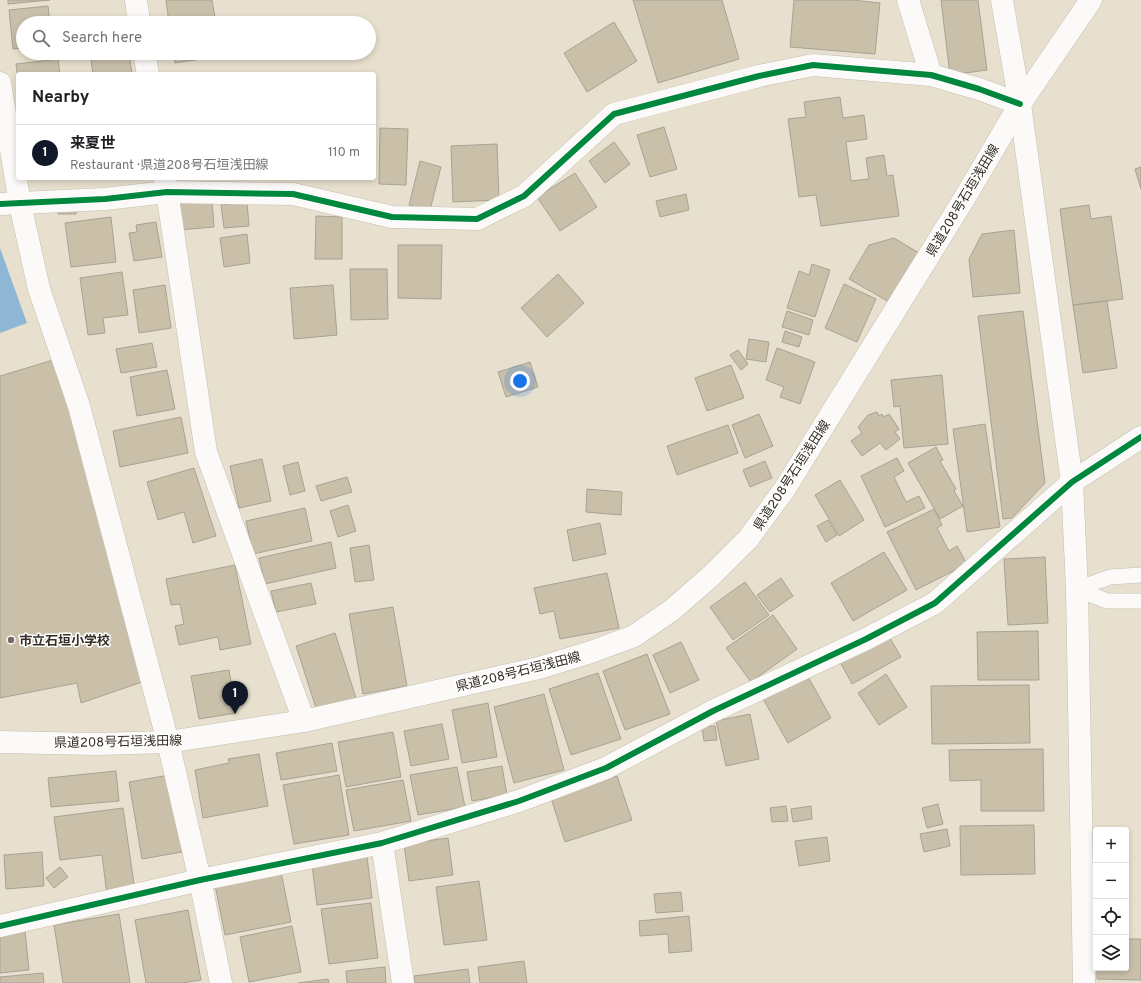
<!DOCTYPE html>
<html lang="en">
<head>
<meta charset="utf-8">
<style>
	body { margin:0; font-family:Overpass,"Noto Sans JP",sans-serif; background:#f6f6f6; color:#202124 }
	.controls { position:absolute; right:12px; bottom:12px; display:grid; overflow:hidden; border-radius:4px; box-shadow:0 2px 6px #0003 }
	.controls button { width:36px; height:36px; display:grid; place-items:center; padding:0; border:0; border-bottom:1px solid #e0e0e0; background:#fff; color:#202124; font:20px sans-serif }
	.you { position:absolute; left:520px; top:381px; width:14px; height:14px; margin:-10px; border:3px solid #fff; border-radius:50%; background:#1a73e8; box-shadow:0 0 0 6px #1a73e833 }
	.badge { display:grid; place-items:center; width:26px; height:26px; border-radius:50%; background:#111827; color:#fff; font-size:13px; font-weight:700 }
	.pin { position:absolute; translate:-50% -33px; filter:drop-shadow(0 1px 2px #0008) }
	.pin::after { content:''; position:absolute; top:21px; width:14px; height:12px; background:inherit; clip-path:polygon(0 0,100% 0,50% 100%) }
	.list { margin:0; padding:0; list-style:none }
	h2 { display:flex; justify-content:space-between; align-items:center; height:52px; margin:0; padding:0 16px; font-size:17px }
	h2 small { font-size:13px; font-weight:400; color:#757577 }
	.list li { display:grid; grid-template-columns:26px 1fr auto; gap:12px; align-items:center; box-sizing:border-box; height:56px; padding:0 16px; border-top:1px solid #e0e0e0 }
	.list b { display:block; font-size:15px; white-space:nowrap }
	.list p { margin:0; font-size:13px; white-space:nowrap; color:#757577 }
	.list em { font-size:13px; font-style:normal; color:#757577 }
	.icon { flex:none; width:22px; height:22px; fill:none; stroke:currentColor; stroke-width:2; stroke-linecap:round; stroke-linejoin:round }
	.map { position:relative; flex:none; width:1141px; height:983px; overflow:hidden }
	.search { position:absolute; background:#fff; box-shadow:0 2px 6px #0003; left:16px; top:16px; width:360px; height:44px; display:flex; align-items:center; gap:10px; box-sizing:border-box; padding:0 14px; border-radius:22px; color:#757577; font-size:15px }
	.panel { position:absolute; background:#fff; box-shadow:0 2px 6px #0003; left:16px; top:72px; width:360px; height:108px; border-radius:4px }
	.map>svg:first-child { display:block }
</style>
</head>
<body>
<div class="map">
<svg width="1141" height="983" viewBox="0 0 1141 983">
	<rect width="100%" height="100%" fill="#e8e0ce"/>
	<!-- water -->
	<path fill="#8fb7d5" d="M 0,248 L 27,323 L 0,333 Z"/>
	<!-- building -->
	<path fill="#cac0aa" stroke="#a8a294" d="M 8,0 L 50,0 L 8,4 Z
		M 166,0 L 212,0 L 216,23 L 169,23 Z
		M 633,0 L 722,0 L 739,59 L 658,83 Z
		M 794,0 L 852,0 L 880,3 L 875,54 L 790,47 Z
		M 941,0 L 978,0 L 987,70 L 950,75 Z
		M 48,6 L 50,23 L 23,23 L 23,48 L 13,49 L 9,10 Z
		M 614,22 L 637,61 L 587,92 L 564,53 Z
		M 90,53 L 129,53 L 132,74 L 93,74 Z
		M 174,53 L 220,53 L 221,56 L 175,63 Z
		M 58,59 L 60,74 L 18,74 L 18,80 L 16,64 Z
		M 840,97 L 843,118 L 864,115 L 867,139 L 846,142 L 851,181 L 869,179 L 866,158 L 884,155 L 887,176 L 893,175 L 899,216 L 821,226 L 816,195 L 799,197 L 788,119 L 806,117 L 804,102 Z
		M 664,127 L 677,169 L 650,177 L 637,135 Z
		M 380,128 L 408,129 L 406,185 L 379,184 Z
		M 614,142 L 630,164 L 605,183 L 589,161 Z
		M 497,144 L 499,200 L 453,202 L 451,146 Z
		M 420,161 L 441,167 L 430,210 L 409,205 Z
		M 1141,167 L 1141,189 L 1135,169 Z
		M 575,173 L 597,207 L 560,231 L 537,197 Z
		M 686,194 L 689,210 L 660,217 L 656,201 Z
		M 212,200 L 214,227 L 179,230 L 176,203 Z
		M 247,202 L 249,226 L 224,228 L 221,205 Z
		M 76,203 L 76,214 L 58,214 L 58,204 Z
		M 1089,205 L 1091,219 L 1111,216 L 1123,299 L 1073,305 L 1060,209 Z
		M 316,216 L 342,217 L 342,259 L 315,259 Z
		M 111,217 L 116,262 L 71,267 L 65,223 Z
		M 156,222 L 162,257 L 134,261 L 129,233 L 137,232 L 136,225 Z
		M 1014,230 L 1020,293 L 973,297 L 969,259 L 982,234 Z
		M 247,234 L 250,263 L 224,267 L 220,238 Z
		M 894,238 L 919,253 L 891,303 L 849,279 L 869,245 Z
		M 398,245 L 442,245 L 441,299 L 398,298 Z
		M 812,264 L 830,270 L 815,317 L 787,308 L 799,271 L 809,275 Z
		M 350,269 L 387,269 L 388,319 L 351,320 Z
		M 122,272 L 128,315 L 103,318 L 105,333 L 88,335 L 80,278 Z
		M 558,274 L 584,303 L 547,337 L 521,308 Z
		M 844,284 L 876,299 L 857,342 L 825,328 Z
		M 165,285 L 171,328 L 139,333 L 133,290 Z
		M 333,285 L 337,335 L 294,339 L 290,288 Z
		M 1107,301 L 1117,368 L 1083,373 L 1073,305 Z
		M 787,311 L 813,320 L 809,335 L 782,327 Z
		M 1023,311 L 1045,483 L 1012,518 L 1003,519 L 978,316 Z
		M 785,331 L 802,337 L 799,347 L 782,342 Z
		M 749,339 L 769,342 L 766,362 L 746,359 Z
		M 152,343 L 157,367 L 121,373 L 116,349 Z
		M 777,348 L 815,362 L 800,404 L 780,397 L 784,387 L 766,380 Z
		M 738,350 L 748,364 L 741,370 L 730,355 Z
		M 53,360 L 92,468 L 142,682 L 81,703 L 77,683 L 0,698 L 0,376 Z
		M 530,362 L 538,387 L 506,397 L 498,372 Z
		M 731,365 L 744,398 L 707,411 L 695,378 Z
		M 167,370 L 175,409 L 137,416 L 130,377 Z
		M 942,375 L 948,444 L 904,448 L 900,406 L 894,407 L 891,380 Z
		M 877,412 L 879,416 L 882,414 L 884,417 L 889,414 L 899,429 L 895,432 L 900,439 L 886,450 L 880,443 L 862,456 L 851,441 L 862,433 L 858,427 L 868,415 Z
		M 759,414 L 773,446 L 745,458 L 732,425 Z
		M 181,417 L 188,453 L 120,467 L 113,431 Z
		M 985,424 L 1000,527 L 967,532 L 953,429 Z
		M 728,425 L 738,453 L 677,475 L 667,446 Z
		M 936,447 L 943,460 L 940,461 L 956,489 L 954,491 L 963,506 L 940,519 L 908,463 Z
		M 897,458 L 904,471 L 894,477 L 906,502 L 919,496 L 925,508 L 885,527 L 861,476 Z
		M 262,459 L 271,501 L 239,508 L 230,466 Z
		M 765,461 L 772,478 L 750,487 L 743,470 Z
		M 298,462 L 305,491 L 290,495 L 283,466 Z
		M 194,468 L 216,536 L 193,543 L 184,512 L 158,520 L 147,482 Z
		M 347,477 L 352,492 L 321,501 L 316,486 Z
		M 840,480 L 864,520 L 839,536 L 815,495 Z
		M 587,489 L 622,492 L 621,515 L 586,512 Z
		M 348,505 L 356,531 L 338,537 L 330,511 Z
		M 305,508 L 312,541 L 253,554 L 246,521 Z
		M 934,509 L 942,525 L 937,528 L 949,551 L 957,546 L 967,564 L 916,590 L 887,532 Z
		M 828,520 L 837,535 L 826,542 L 817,526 Z
		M 600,523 L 606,554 L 573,561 L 567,530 Z
		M 331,542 L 336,568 L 265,584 L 259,558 Z
		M 369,545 L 374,580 L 355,582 L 350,548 Z
		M 884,552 L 907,590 L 853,621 L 831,583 Z
		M 1045,557 L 1048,623 L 1008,625 L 1004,559 Z
		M 235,565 L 251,644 L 220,650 L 218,637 L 179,645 L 175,626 L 184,624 L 180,604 L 171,605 L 166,579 Z
		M 607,573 L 619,628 L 560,639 L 554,611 L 540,614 L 534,588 Z
		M 781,578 L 793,596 L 770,612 L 757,595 Z
		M 745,582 L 769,615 L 733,640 L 710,607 Z
		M 311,583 L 316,604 L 276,612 L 271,591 Z
		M 393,607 L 407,686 L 363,694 L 349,614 Z
		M 773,615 L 797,649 L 751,682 L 726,648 Z
		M 1038,631 L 1039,680 L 978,680 L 977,632 Z
		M 335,633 L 356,698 L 317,711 L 296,646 Z
		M 887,633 L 901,657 L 852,684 L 839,660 Z
		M 681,642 L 699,680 L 670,693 L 653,655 Z
		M 647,654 L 670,714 L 625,730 L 603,671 Z
		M 229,670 L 236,713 L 199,719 L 191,676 Z
		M 598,673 L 621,739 L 571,755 L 549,689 Z
		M 806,673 L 831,718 L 788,743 L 762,697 Z
		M 886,674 L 907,707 L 879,725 L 858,693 Z
		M 1029,685 L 1030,743 L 932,744 L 931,686 Z
		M 544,694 L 564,770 L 514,783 L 494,707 Z
		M 488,703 L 497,757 L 462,763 L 452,710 Z
		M 750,714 L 759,759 L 726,766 L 716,721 Z
		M 442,724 L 449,759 L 411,766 L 404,731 Z
		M 715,726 L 717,740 L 704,741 L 702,727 Z
		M 393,732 L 401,777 L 346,787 L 338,742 Z
		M 332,743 L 337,771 L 281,780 L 276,753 Z
		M 1043,749 L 1044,811 L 981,811 L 981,780 L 950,781 L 949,750 Z
		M 259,754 L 268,806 L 203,818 L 195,770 L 229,763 L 228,759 Z
		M 502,766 L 507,795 L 472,801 L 467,772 Z
		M 457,767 L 465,807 L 418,815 L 410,775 Z
		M 116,771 L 119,801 L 51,807 L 48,778 Z
		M 169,775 L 182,852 L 142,859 L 129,782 Z
		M 339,775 L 349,835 L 294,844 L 283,785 Z
		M 617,776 L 632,820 L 565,842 L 551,798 Z
		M 403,780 L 411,821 L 354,831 L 346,790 Z
		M 938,804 L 943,824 L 927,828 L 922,808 Z
		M 786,806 L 788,821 L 772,822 L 770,808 Z
		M 811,806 L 812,819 L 793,822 L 791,809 Z
		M 123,808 L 135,891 L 107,895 L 102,855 L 60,860 L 54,817 Z
		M 1034,825 L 1035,874 L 961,875 L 960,826 Z
		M 947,829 L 950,846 L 924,852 L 920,834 Z
		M 827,837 L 830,861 L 799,866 L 795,841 Z
		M 448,838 L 453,875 L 409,881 L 404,844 Z
		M 42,852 L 44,886 L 6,889 L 4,855 Z
		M 367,857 L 372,898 L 317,905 L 312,865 Z
		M 60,867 L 68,877 L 54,888 L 46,878 Z
		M 281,872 L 291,922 L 225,935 L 215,885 Z
		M 479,881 L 487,940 L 444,945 L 436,887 Z
		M 681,892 L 683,911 L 656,913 L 654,894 Z
		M 371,903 L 378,958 L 329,964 L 321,909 Z
		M 188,910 L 201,980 L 182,983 L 146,983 L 135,920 Z
		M 119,914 L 130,983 L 63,983 L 54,925 Z
		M 689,916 L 692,951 L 669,953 L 668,934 L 640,936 L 639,921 Z
		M 292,926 L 301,972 L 249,982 L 240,937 Z
		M 25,931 L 29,970 L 0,973 L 0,933 Z
		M 1126,939 L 1141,939 L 1141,980 L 1097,979 L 1097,968 L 1126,968 Z
		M 524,961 L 527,983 L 480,983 L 478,967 Z
		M 385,967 L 386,983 L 347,983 L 346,971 Z
		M 468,969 L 470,983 L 415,983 L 414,976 Z
		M 43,973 L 44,983 L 0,983 L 0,977 Z
		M 328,979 L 329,983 L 298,983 Z"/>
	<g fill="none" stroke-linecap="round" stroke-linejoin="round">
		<defs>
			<path id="service" d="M 1077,589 L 1110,577 L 1141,575
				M 1077,589 L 1107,601 L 1141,601"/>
			<path id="minor" d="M 136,0 L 139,23
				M 908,0 L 931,75
				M 144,53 L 148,74
				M 0,83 L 20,204 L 39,289 L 79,406 L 168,742 L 200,880 L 221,983
				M 165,178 L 206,452 L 304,721
				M 0,204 L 105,199 L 167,192 L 293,194 L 392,217 L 477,219 L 524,196 L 614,114 L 759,76 L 813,65 L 931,75 L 979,89 L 1020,104
				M 382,843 L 403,983
				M 0,926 L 200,880 L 382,843 L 519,801 L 606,768 L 713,711 L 866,639 L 935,603 L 1072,482 L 1141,437"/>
			<path id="tertiary" d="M 1002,0 L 1020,104 L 1072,482 L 1077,589 L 1084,983"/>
			<path id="secondary" d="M 0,742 L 96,744 L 168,742 L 304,721 L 539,668 L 591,652 L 634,636 L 672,610 L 711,576 L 748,539 L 784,490 L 967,194 L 1020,104 L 1091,0"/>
		</defs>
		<!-- service casing -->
		<use href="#service" stroke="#c4beb0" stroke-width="16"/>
		<!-- minor casing -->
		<use href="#minor" stroke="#c4beb0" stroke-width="23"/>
		<!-- tertiary casing -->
		<use href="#tertiary" stroke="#c4beb0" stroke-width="23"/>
		<!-- secondary casing -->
		<use href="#secondary" stroke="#c4beb0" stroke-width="23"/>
		<!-- service -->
		<use href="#service" stroke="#fcfaf8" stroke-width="15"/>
		<!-- minor -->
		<use href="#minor" stroke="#fcfaf8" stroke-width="22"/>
		<!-- tertiary -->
		<use href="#tertiary" stroke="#fcfaf8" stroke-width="22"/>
		<!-- secondary -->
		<use href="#secondary" stroke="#fcfaf8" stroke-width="22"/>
		<defs>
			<path id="cycleway" d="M 0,204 L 105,199 L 167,192 L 293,194 L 392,217 L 477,219 L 524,196 L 614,114 L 759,76 L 813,65 L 931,75 L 979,89 L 1020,104
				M 0,926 L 200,880 L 382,843 L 519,801 L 606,768 L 713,711 L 866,639 L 935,603 L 1072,482 L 1141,437"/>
		</defs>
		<!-- cycleway casing -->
		<use href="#cycleway" stroke="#fff" stroke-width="8"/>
		<!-- cycleway -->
		<use href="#cycleway" stroke="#00873e" stroke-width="6"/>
	</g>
	<!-- markers -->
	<circle fill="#736c5f" stroke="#fff" stroke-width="1.5" cx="11" cy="640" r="4"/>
	<g text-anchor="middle" stroke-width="3" stroke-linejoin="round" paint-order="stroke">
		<!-- street labels -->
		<g font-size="13" fill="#342e23" stroke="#fff">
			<text transform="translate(962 200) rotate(-59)" y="5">県道208号石垣浅田線</text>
			<text transform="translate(791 475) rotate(-57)" y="5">県道208号石垣浅田線</text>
			<text transform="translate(518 671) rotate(-14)" y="5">県道208号石垣浅田線</text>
			<text transform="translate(118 741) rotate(-1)" y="5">県道208号石垣浅田線</text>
		</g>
		<!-- poi labels -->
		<g font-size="13" font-weight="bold" fill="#342e23" stroke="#fff" text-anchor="start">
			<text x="19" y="645">市立石垣小学校</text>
		</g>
	</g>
</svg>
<div class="controls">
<button>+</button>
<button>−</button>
<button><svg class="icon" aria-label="locate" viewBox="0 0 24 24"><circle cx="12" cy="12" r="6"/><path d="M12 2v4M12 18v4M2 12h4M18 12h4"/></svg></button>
<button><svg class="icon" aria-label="layers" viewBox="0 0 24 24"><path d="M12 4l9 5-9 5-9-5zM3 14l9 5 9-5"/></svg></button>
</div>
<div class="you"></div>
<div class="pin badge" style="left:235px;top:714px">1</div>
<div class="search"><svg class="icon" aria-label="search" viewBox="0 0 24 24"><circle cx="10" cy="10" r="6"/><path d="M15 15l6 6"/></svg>Search here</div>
<section class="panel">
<h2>Nearby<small></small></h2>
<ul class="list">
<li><span class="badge">1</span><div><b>来夏世</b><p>Restaurant · 県道208号石垣浅田線</p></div><em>110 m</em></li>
</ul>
</section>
</div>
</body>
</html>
